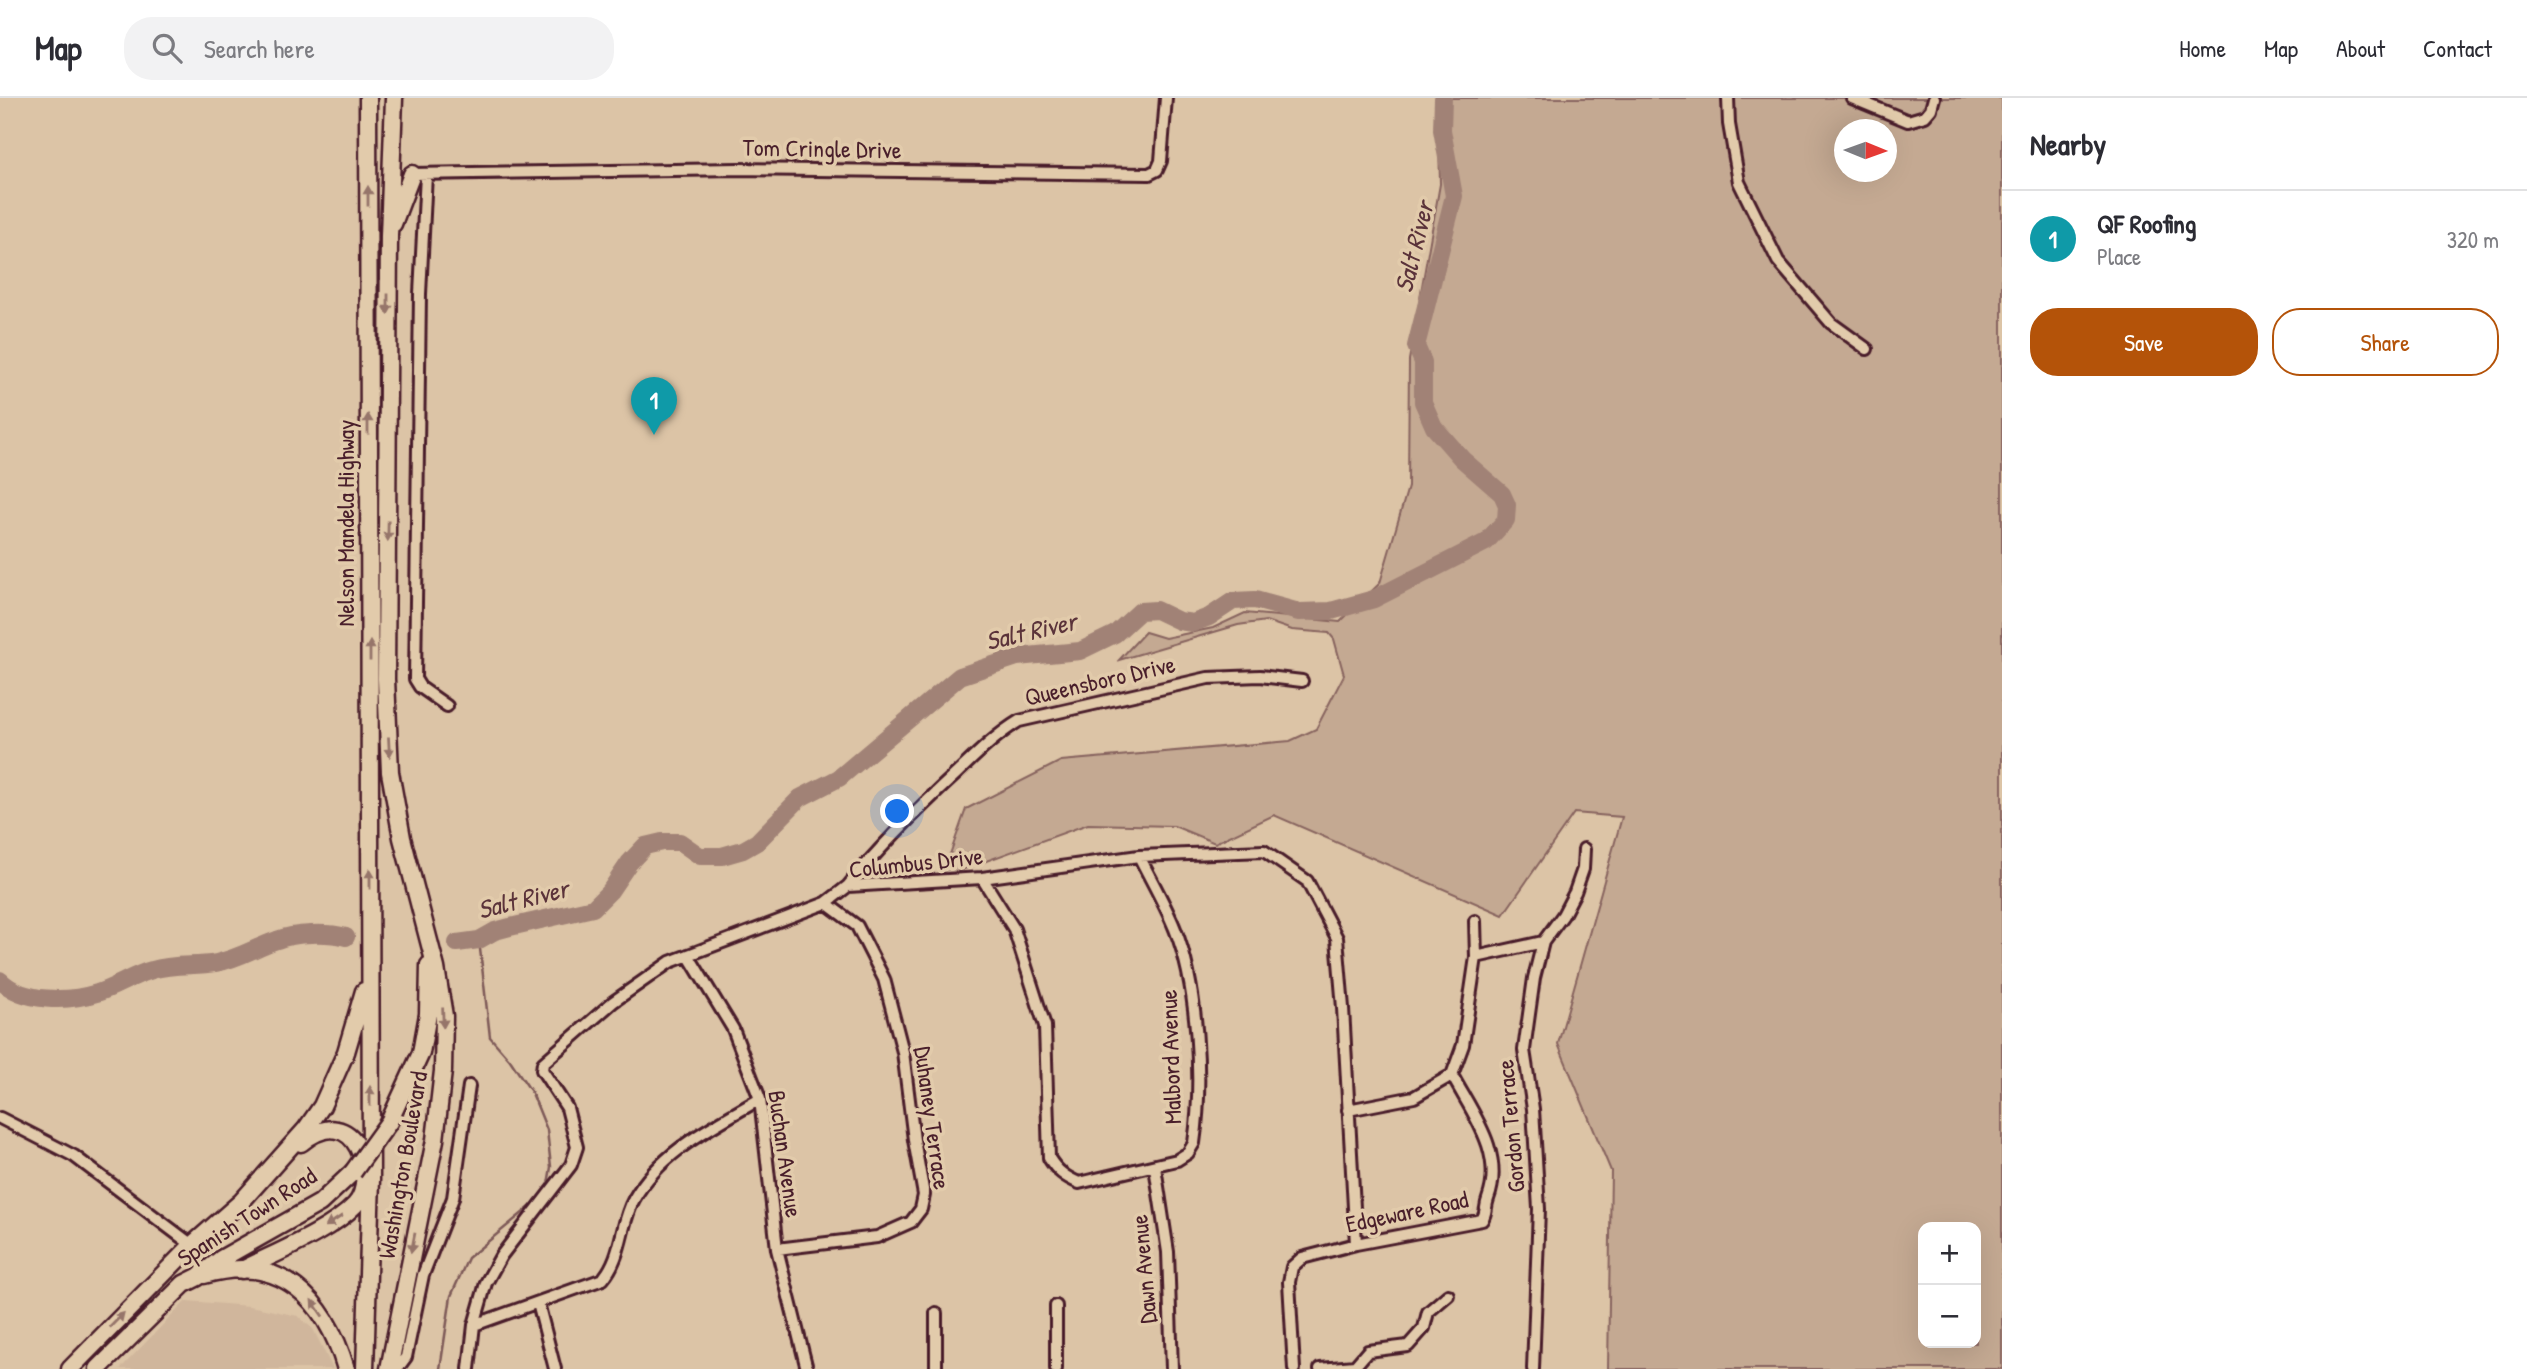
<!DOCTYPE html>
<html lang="en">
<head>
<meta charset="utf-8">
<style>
	body { margin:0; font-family:"Patrick Hand",sans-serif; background:#f2f2f3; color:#2b2b33 }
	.controls { position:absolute; right:21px; bottom:21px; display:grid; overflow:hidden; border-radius:14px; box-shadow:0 7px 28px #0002 }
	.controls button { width:63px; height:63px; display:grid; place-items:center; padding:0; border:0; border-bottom:2px solid #e1e1e2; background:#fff; color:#2b2b33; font:35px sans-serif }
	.compass { position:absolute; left:1834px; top:21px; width:63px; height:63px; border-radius:50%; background:#fff; box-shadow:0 7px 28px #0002; rotate:91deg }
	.you { position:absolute; left:898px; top:714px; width:24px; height:24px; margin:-18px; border:5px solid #fff; border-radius:50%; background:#1a73e8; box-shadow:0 0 0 10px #1a73e833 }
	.badge { display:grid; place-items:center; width:46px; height:46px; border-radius:50%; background:#b45309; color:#fff; font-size:23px; font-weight:700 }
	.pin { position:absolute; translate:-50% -58px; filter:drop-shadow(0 2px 4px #0008) }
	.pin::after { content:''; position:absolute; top:37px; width:24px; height:21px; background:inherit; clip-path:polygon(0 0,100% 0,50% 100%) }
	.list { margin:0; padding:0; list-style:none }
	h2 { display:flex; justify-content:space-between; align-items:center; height:91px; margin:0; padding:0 28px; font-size:30px }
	h2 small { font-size:23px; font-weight:400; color:#7c7c81 }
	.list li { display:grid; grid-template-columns:46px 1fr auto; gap:21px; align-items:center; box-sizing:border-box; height:98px; padding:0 28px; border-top:2px solid #e1e1e2 }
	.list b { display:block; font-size:26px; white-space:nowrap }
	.list p { margin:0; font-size:23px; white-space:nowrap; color:#7c7c81 }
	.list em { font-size:23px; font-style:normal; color:#7c7c81 }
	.actions { display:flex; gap:14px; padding:21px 28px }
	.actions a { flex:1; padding:16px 0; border:2px solid #b45309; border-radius:28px; text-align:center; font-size:24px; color:#b45309 }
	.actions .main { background:#b45309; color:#fff }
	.icon { flex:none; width:38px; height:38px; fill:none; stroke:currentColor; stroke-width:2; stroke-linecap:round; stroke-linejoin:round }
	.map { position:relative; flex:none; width:2002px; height:1271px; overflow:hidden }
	header { display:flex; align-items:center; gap:42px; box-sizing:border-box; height:98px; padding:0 35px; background:#fff; border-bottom:2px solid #e1e1e2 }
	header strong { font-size:33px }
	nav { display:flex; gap:38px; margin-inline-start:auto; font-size:24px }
	.search { width:490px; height:63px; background:#f2f2f3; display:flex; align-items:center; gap:18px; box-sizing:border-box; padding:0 24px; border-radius:28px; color:#7c7c81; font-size:26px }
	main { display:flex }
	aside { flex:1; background:#fff }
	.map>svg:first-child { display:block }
</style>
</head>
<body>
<header>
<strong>Map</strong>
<div class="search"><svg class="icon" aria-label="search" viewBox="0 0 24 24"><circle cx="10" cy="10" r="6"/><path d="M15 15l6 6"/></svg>Search here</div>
<nav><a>Home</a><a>Map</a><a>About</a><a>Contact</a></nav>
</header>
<main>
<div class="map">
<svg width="2002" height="1271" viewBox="0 0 2002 1271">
	<rect width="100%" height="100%" fill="#dcc4a6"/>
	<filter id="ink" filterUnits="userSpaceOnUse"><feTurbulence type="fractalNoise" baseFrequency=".0143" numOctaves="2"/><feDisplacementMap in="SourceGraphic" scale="14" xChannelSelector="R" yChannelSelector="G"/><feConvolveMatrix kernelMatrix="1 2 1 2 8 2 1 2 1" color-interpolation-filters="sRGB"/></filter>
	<g filter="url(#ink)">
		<!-- built -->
		<path fill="#d0b69c" d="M 186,1203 L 250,1208 L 298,1218 L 313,1231 L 333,1271 L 120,1271 Z"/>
		<!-- green -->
		<path fill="#c4a992" stroke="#87645e" stroke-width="2" fill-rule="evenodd" d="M 1438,0 L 2002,0 L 2002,1271 L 1608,1271 L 1611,1073 L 1558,946 L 1622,719 L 1574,715 L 1503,817 L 1274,717 L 1215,745 L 1174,728 L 1088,726 L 942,779 L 966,711 L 1061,663 L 1290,643 L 1316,631 L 1344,577 L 1334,541 L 1329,535 L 1292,532 L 1266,523 L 1238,527 L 1119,562 L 1145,534 L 1165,540 L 1213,530 L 1245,515 L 1340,524 L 1380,485 L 1408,389 L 1409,262 L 1440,86 ZM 1844,32 L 1886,32 L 1886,74 L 1844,74 ZM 1923,1129 L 1976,1129 L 1976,1245 L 1923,1245 Z"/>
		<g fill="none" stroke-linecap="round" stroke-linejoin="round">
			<!-- stream -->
			<path stroke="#7e5a58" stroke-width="2.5" d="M 479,842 L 490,939 L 510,962 L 532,995 L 547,1032 L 551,1069 L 547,1092
				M 440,1271 L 451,1198 L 468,1160 L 536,1104"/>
			<!-- river -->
			<path stroke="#a18276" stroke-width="18" d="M 457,845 L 479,842 L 495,833 L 510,829 L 593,810 L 610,793 L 629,765 L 645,748 L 662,744 L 680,744 L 700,758 L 722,758 L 743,752 L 757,744 L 800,700 L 839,680 L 960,578 L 1017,559 L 1080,553 L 1115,536 L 1140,513 L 1156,512 L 1179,523 L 1193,525 L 1209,519 L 1233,503 L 1255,502 L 1299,514 L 1331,513 L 1374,501 L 1486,444 L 1506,422 L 1507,407 L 1502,396 L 1462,361 L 1434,329 L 1423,304 L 1423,264 L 1416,248 L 1454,98 L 1442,32 L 1443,0
				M 0,882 C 23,905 68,904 97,895 C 116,889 133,877 152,872 C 175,865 195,869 216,865 C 238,861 256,849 277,842 C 295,835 327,834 346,839"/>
			<defs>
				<path id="minor" d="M 1728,0 L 1729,26 L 1739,84 L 1778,163 L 1831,225 L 1867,251
					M 1852,0 L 1908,23 L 1925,18 L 1931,11 L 1934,0
					M 412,76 L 738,71 L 1149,76 L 1157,72 L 1161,63 L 1166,0
					M 426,76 L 420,196 L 415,581 L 420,589 L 447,608
					M 982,780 L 1014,831 L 1045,928 L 1049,1060 C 1057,1073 1065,1079 1079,1085 L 1177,1062 L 1188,1055 L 1194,1045 C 1203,984 1198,888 1175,831 C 1165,806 1151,782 1139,758
					M 848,788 C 881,747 918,711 957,675 C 977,656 996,637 1019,623 L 1208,580 L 1260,578 L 1302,583
					M 688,857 L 733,931 L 760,1001 L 777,1151 L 807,1271
					M 1476,859 L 1543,844
					M 1348,1012 L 1414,999 L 1452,977 L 1463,947 L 1476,859 L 1475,823
					M 0,1020 L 74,1058 L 192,1147
					M 1155,1069 L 1168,1154 L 1172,1271
					M 777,1151 L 877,1139 L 911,1124 L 921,1111 L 924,1097 L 914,1042 L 903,954 L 884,881 L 857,828 L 826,805
					M 538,1205 L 555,1271
					M 1056,1208 L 1056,1271
					M 474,1227 L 603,1181 C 623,1157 620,1126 634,1101 C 661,1053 714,1028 760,1001
					M 397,1271 L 406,1259 L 423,1177 L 453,1100 L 469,988
					M 469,1271 L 474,1227 L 486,1185 L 501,1158 L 571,1067 L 577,1049 L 567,1010 L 542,972 L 543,965 L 613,904 L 670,864 L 826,805 L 848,788 L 982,780 L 1139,758 L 1264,753 L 1307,783 L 1337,840 L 1343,910 L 1356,1146
					M 936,1271 L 936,1215
					M 1294,1271 L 1289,1184 L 1292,1169 L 1302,1160 L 1356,1146 L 1482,1122 C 1487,1114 1485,1109 1488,1101 C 1505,1055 1472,1015 1452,977
					M 1320,1271 L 1355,1268 L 1368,1253 L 1408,1248 L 1424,1230 L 1428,1214 L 1448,1197
					M 1533,1271 L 1539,1111 L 1533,1011 L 1524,952 L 1534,880 L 1543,844 L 1563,817 L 1575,794 L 1583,771 L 1584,751"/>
				<path id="highway" d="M 393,126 L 412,76
					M 389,1024 L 421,955 L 428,916 L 429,867
					M 242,1172 C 275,1155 329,1134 355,1107 C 379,1082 357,999 301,1045
					M 204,1177 C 281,1154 326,1202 346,1271
					M 70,1271 L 192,1147 L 241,1104 L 306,1031 L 322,1008 L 346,954 L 364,893
					M 98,1271 L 184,1186 L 198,1179 L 221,1161 L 320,1105 L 353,1074
					M 365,1271 L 371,1081 L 368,0
					M 389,1271 L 435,1042 L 443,973 L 444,918 L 436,870 L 402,740 L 390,674 L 386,581 L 389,138 L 394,0"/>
			</defs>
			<!-- minor casing -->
			<use href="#minor" stroke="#4a1f2b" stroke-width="16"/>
			<!-- highway casing -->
			<use href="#highway" stroke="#4a1f2b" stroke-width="21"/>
			<!-- minor -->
			<use href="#minor" stroke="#e2cbab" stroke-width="10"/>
			<!-- highway -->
			<use href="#highway" stroke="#e2cbab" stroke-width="16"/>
			<defs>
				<path id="highway-bridge" d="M 353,1074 L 389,1024"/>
			</defs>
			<!-- highway-bridge casing -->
			<use href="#highway-bridge" stroke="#4a1f2b" stroke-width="21" stroke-linecap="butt"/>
			<!-- highway-bridge -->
			<use href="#highway-bridge" stroke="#e2cbab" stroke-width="16"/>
		</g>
		<!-- one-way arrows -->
		<defs><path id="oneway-solid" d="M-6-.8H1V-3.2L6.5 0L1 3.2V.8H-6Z" transform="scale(1.75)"/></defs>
		<g fill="#96756b">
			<use href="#oneway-solid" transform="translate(368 98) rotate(-90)"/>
			<use href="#oneway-solid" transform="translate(388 206) rotate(90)"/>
			<use href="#oneway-solid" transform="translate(368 326) rotate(-90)"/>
			<use href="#oneway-solid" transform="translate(388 433) rotate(91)"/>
			<use href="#oneway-solid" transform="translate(370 553) rotate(-90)"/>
			<use href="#oneway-solid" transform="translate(389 649) rotate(87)"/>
			<use href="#oneway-solid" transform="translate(370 781) rotate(-90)"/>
			<use href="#oneway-solid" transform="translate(443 920) rotate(88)"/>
			<use href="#oneway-solid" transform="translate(370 998) rotate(-90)"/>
			<use href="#oneway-solid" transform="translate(334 1123) rotate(147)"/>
			<use href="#oneway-solid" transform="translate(413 1145) rotate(101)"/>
			<use href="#oneway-solid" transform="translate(317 1210) rotate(-125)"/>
			<use href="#oneway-solid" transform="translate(117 1222) rotate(-46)"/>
		</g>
	</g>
	<g text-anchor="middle" stroke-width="7" stroke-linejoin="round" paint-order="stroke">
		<!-- street labels -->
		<g font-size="24" fill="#4a1f2b" stroke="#e2cbab">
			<text transform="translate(822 51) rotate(1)" y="8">Tom Cringle Drive</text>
			<text transform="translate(346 425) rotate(-90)" y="8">Nelson Mandela Highway</text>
			<text transform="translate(1100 583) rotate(-13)" y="8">Queensboro Drive</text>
			<text transform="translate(916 765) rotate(-6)" y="8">Columbus Drive</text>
			<text transform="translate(1171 959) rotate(-92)" y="8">Malbord Avenue</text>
			<text transform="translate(932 1020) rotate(82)" y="8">Duhaney Terrace</text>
			<text transform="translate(1511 1028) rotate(-95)" y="8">Gordon Terrace</text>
			<text transform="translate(785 1056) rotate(82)" y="8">Buchan Avenue</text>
			<text transform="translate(403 1067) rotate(-80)" y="8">Washington Boulevard</text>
			<text transform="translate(1407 1114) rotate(-12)" y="8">Edgeware Road</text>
			<text transform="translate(247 1119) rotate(-33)" y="8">Spanish Town Road</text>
			<text transform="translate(1144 1171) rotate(-95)" y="8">Dawn Avenue</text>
		</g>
		<!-- water labels -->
		<g font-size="26" font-style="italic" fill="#5b333a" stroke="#e2cbab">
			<text transform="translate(1414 149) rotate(-76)" y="9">Salt River</text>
			<text transform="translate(1031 533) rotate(-13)" y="9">Salt River</text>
			<text transform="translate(523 801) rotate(-14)" y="9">Salt River</text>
		</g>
	</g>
</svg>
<div class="controls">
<button>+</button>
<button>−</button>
</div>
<svg class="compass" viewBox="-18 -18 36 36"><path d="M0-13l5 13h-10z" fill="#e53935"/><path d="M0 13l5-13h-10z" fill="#7c7c81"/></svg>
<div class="you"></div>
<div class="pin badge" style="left:654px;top:337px;background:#0f9aa8">1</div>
</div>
<aside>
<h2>Nearby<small></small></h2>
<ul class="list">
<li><span class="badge" style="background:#0f9aa8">1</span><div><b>QF Roofing</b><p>Place</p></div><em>320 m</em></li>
</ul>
<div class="actions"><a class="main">Save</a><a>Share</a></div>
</aside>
</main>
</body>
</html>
